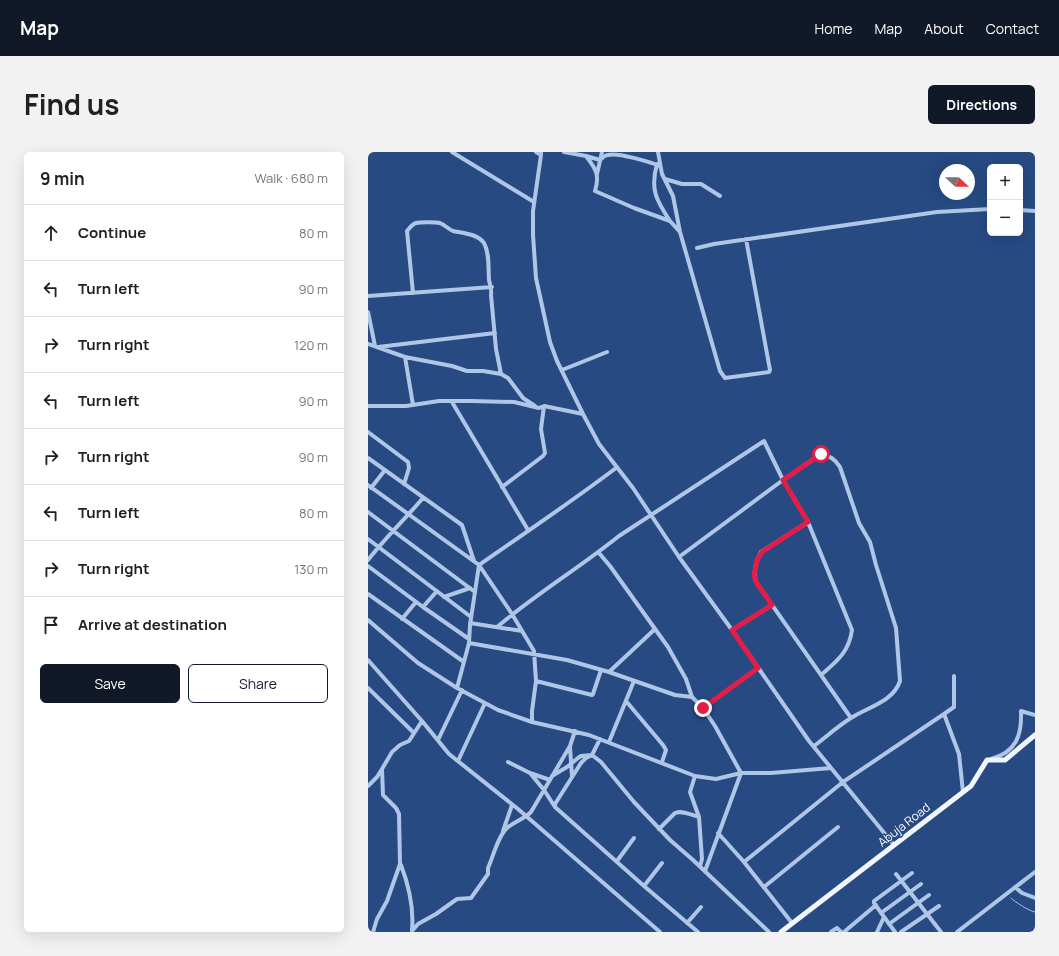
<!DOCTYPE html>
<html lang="en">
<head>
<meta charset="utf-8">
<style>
	body { margin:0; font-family:Manrope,sans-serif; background:#f2f2f2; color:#202124 }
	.controls { position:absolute; right:12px; top:12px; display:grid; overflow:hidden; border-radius:6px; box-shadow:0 4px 16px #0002 }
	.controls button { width:36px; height:36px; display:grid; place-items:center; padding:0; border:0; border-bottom:1px solid #e0e0e0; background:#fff; color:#202124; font:20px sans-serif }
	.compass { position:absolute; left:571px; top:12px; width:36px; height:36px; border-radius:50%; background:#fff; box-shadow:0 4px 16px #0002; rotate:112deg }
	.stop { position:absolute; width:12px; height:12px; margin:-9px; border:3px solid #e11d48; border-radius:50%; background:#fff }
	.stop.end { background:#e11d48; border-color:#fff; box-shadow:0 1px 4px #0008 }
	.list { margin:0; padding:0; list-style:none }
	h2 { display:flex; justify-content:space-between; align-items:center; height:52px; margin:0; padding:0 16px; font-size:17px }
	h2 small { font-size:13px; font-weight:400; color:#757577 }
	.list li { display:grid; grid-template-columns:26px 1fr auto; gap:12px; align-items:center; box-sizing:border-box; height:56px; padding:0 16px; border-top:1px solid #e0e0e0 }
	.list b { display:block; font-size:15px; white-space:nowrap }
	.list em { font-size:13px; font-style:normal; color:#757577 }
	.actions { display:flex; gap:8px; padding:12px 16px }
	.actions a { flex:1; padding:9px 0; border:1px solid #111827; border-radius:6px; text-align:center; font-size:14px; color:#111827 }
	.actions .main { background:#111827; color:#fff }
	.icon { flex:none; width:22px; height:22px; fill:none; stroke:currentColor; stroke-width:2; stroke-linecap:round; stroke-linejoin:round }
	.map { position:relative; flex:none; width:667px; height:780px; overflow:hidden; border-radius:6px }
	header { display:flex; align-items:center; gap:24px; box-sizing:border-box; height:56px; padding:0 20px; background:#111827; color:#fff }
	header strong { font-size:19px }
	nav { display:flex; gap:22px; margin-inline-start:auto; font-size:14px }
	.intro { display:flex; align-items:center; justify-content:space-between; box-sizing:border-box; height:96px; padding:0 24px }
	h1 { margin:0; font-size:28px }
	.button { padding:10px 18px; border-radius:6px; background:#111827; color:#fff; font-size:14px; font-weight:700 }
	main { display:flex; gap:24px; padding:0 24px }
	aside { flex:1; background:#fff; border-radius:6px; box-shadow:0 4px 16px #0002 }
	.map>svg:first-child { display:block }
</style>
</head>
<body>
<header>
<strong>Map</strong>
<nav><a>Home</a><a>Map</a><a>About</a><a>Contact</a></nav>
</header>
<div class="intro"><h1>Find us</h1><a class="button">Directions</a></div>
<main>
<aside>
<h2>9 min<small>Walk · 680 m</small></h2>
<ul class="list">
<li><svg class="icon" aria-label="ahead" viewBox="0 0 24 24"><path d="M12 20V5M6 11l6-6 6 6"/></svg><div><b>Continue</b></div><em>80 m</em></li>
<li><svg class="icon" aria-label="left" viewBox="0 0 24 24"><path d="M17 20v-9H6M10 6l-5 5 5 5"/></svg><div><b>Turn left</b></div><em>90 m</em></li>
<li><svg class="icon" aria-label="right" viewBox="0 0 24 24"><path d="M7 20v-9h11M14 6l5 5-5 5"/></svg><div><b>Turn right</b></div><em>120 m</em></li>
<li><svg class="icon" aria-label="left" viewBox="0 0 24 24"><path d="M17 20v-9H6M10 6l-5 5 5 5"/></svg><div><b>Turn left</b></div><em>90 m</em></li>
<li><svg class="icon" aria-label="right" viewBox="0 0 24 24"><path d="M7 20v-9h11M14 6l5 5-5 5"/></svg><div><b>Turn right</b></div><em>90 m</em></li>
<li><svg class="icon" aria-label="left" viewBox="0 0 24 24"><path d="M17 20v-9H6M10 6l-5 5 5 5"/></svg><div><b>Turn left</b></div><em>80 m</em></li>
<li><svg class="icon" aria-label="right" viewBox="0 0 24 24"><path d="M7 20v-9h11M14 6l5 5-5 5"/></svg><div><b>Turn right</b></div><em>130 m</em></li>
<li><svg class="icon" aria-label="arrive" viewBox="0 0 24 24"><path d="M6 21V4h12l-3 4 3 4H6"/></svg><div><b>Arrive at destination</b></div></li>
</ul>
<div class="actions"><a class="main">Save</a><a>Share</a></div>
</aside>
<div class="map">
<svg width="667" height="780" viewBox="0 0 667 780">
	<rect width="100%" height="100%" fill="#274a83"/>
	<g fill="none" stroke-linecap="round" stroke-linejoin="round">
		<!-- stream -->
		<path stroke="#a5c0e7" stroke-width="1" d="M 643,746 C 647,750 661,759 667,760"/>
		<!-- minor -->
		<path stroke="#b0c6e7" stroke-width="4" d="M 84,0 L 166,50
			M 168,0 L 173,3 L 173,0
			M 196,0 L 218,4 C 228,17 232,23 227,39 L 266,56 L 302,69 L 312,80
			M 290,0 L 294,22 L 305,44 L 312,80 L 352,219 L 357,226 L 401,220 L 402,218 L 378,87
			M 173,3 L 165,59 L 165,83 L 168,126 L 182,190 L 189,209 L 215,262
			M 218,4 L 232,8 C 234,6 237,3 240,3 C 249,0 282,10 292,14
			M 289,12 C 282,37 288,48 302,69
			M 229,22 L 234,0
			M 297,27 L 314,32 L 333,32 L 352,44
			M 652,58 L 667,59
			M 329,96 L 346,92 L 569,60 L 622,57
			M 45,141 L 39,79 C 41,77 44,72 48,71 C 51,70 69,70 72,71 C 77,73 80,77 85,79 C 95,81 110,82 116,91 C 122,102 120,116 121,128 C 122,133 124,137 123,143 L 128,197 L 133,222
			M 0,144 L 124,135
			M 0,160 L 7,194
			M 0,192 L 37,205 L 84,214 L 99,219 L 115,219 L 133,222 L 140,226 L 155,246 L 167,254
			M 10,195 L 127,181
			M 37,205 L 45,253
			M 194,218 L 239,200
			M 84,250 L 160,378
			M 0,254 L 38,254 L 71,249 L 103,249 L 146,250 L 171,256 L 176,254 L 215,262 L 231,292 L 265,336 L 311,405 L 364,478 L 441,589 L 526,693
			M 0,280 L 40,310 L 41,316 L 36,332
			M 0,306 L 94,373 L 106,409
			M 0,333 L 111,413 L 144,462 L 166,499 L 168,529 L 164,559 L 164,570
			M 134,335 L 175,304 L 177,301 L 173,277 L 176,254
			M 3,336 L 17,318
			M 0,360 L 107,440
			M 440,370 L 393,400 C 388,410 385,419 388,430 L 483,566
			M 0,387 L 103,465
			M 231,401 L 242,414 L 300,495 L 318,527 L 324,545 L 335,556 L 347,574 L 373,621 L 337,719
			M 311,405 L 415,328 L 453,302 C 462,304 467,307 472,315 L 491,371 L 502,390 L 508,413 L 528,476 L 532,529 C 525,550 500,555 483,566 C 470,574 458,585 446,594
			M 0,408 C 17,386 37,367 55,346
			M 0,414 L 55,455 L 101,487
			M 0,442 L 96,510
			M 76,445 L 102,436
			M 55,455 L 69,439
			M 34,467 L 48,450
			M 0,468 L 50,511 L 89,536 L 130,558 L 164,570 L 221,583 L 327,624 L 348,627 L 373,621 L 403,621 L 463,616
			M 102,471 L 154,479
			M 129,475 C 168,442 211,416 251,384 L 396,289 L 415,328 L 440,370 L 484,478 C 481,500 469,509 453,523
			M 364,478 L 404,453
			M 101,491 L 199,508 L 241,520 L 307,543 L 324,545
			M 0,508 L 54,569 L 81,602 L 150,657 L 292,780
			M 241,520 L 287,477
			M 586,524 L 586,555 L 576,562 L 591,602 L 595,640
			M 168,529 L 224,543 L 225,542 L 233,518
			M 0,536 L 46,581
			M 89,536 L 101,491 L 102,473 L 111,413 C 157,381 203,350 248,316
			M 258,549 L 295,593 L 298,598 L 294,610
			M 335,556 L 390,516
			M 70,588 L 94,538
			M 241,590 L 266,529
			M 202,595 L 204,624
			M 623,607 C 648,600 654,584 653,559 L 667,563
			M 90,609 L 117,551
			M 140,610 L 162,621 L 182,628
			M 162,621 L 176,638 L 187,655 L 276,734 L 330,780
			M 184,624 L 199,615 L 210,606 L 213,604 L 224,603 L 233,610 L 266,650 L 302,688 L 325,708 L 401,780
			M 327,624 L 322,640 L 331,665 L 334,707 L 332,714
			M 0,634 L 9,625 L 14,617
			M 187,655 L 187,652 L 213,611 L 218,606 L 224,603 L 232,587
			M 291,677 L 307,661 C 315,658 323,663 331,665
			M 135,679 L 144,653
			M 350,681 L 376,710 L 424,771
			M 249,709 L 266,686
			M 376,710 L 475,630 L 576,562
			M 33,713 C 41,734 46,755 44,778
			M 528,722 L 573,780
			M 276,734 L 294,711
			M 396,735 L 470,675
			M 647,735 L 654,741 L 667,746
			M 513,761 L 553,732
			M 319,771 L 333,755
			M 521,772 L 561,743
			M 44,779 L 50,772 L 68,762 L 89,747 L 103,746 L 120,722 L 120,716 C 125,705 130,684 139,676 C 146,670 156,667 163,660 L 202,594 L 207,579
			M 5,780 L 9,767 L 19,749 L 32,712 L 31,662 L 28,656 L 15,643 L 14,617 L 24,600 L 32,593 L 41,589 L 54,569
			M 463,780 L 469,776 L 473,780
			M 476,780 L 508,753
			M 509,780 L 516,765
			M 527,780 L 506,751 L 506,749 L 544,721
			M 533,780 L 571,754
			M 589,780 L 667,720"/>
		<!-- major -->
		<path stroke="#f2f6fd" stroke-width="5" d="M 413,780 L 603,634 L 619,608 L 637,608 L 667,583"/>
	</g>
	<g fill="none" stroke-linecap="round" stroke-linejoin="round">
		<!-- route -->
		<path stroke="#e11d48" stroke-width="5" d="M 335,556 L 390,516 L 364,478 L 404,453 L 388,430 L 386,423 L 389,408 L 394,400 L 440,370 L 415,328 L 453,302"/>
	</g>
	<g text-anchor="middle" stroke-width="3" stroke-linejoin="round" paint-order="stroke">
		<!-- street labels -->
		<g font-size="12" fill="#fff" stroke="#274a83">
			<text transform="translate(536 673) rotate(-38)" y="4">Abuja Road</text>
		</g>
	</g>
</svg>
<div class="controls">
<button>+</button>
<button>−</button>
</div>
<svg class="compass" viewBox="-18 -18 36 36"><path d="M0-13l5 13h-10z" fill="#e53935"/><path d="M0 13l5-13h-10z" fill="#757577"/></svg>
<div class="stop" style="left:453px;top:302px"></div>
<div class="stop end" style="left:335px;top:556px"></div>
</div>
</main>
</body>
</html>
